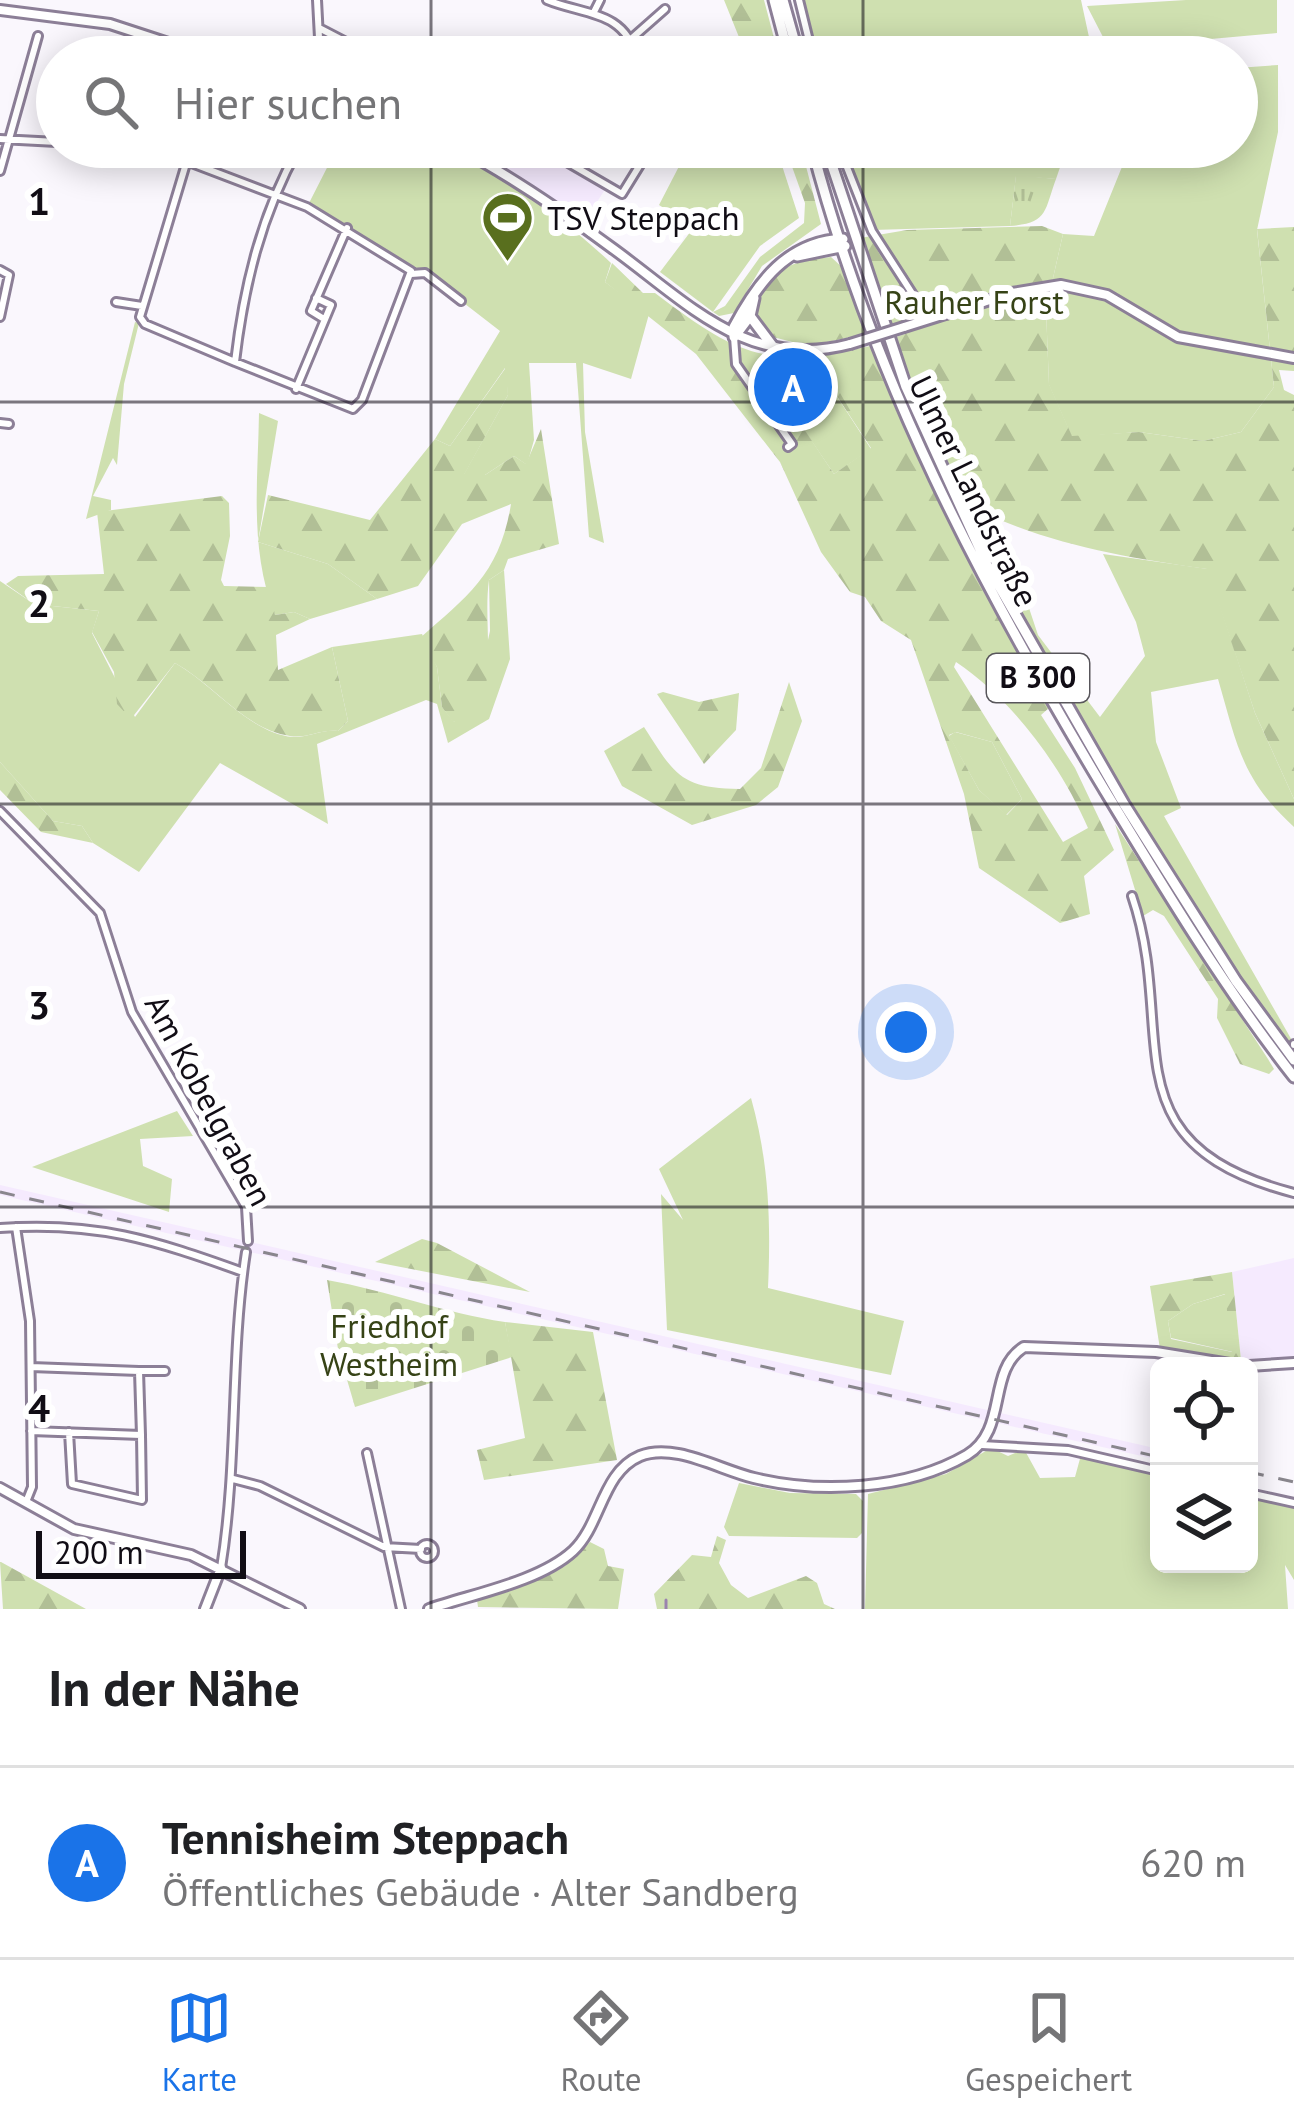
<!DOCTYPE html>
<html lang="de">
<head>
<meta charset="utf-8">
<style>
	body { margin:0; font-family:"PT Sans",sans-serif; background:#f2f2f2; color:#202124 }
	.controls { position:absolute; right:36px; bottom:36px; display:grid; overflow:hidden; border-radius:18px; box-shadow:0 6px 30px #0003 }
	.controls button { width:108px; height:108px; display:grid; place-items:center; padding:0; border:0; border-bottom:3px solid #e0e0e0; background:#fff; color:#202124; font:60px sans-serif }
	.scale { position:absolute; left:36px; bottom:30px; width:210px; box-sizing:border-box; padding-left:12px; border:6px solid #110d15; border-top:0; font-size:33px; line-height:42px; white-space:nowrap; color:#110d15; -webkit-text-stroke:9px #fff; paint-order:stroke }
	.you { position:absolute; left:906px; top:1032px; width:42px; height:42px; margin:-30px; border:9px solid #fff; border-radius:50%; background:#1a73e8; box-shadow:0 0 0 18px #1a73e833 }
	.badge { display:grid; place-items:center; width:78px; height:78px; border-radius:50%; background:#1a73e8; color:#fff; font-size:39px; font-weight:700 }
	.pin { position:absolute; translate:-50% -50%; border:6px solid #fff; box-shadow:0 3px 12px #0006 }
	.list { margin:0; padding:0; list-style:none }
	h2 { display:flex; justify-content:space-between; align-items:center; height:156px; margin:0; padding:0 48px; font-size:51px }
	h2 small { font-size:39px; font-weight:400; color:#757577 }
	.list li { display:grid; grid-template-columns:78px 1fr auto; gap:36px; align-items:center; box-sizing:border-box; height:192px; padding:0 48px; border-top:3px solid #e0e0e0 }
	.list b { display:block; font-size:45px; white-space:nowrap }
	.list p { margin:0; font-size:39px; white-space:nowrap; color:#757577 }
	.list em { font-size:39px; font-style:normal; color:#757577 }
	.icon { flex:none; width:66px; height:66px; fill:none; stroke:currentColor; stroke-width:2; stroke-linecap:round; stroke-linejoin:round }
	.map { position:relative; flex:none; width:1294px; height:1609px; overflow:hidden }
	.search { position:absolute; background:#fff; box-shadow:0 6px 30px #0003; left:36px; right:36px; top:36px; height:132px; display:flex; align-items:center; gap:30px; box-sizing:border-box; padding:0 42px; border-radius:66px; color:#757577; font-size:45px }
	.sheet { height:348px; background:#fff }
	nav { display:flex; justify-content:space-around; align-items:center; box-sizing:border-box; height:168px; border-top:3px solid #e0e0e0; background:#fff; font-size:33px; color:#757577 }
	nav a { display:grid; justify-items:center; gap:6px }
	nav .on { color:#1a73e8 }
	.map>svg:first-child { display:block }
</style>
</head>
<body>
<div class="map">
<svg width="1294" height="1609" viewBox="0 0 1294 1609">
	<defs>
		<pattern id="forest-firs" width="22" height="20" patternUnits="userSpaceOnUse" patternTransform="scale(3)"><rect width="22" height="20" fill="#cfe0b0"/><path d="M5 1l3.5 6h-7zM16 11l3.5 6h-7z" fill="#b1bf96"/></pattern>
		<pattern id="cemetery-stones" width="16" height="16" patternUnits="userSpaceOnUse" patternTransform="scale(3)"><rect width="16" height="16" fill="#cfe0b0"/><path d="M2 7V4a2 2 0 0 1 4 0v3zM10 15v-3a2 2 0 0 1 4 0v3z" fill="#b1bf96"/></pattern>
		<pattern id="park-tufts" width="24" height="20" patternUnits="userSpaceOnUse" patternTransform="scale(3)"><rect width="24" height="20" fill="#cfe0b0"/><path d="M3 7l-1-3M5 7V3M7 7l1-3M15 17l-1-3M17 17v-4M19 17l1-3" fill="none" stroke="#b1bf96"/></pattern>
	</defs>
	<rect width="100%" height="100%" fill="#faf7fd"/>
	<!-- built -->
	<path fill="#f5eafe" d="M 490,147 L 541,147 L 606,188 L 586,219 L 484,157 Z
		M 0,1185 L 1159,1449 L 1159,1460 L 0,1195 Z
		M 1294,1258 L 1294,1357 L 1241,1360 L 1232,1272 Z"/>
	<!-- green -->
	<path fill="#cfe0b0" d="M 803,0 L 1081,0 L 1092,51 L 1091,57 L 817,57 Z
		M 1186,0 L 1277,0 L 1277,33 L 1099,49 L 1103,37 L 1087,6 Z
		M 1278,65 L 1278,132 L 1257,230 L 1274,387 L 1241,432 L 1203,441 L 1139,432 L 1072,437 L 1049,385 L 1046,309 L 1063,234 L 1094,236 L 1130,147 L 1237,147 L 1237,68 Z
		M 315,147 C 348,147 409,139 438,148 C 493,165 570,224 611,263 L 605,282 L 649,314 L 631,379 L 583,363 L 585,432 L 604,543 L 589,537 L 576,363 L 529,363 L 534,440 L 527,465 L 514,456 L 485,475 L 463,476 L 508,395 L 505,368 L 450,446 L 435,439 L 500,331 L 425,273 L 307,207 L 333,156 Z
		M 689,147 L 776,147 L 799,218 L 760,246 L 713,312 L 660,272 L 694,227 L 659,205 Z
		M 843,147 L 1067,147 L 1056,179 L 1016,176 L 1010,226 L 872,230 Z
		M 135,322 L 139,323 L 124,384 L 117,465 L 113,458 L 93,496 L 111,500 L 111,510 L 86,519 Z
		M 792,369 L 823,375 L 871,449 L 834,474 L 775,387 Z
		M 259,413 L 278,421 L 258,542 L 328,564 L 377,599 L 310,619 L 294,612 L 275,615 C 249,550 258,481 259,413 Z
		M 1103,554 L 1208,569 L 1255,713 L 1294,799 L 1294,827 C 1241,779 1237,744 1218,679 L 1151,692 L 1156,742 L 1181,808 L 1164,816 L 1294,1044 L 1290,1048 L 1208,929 L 1021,620 L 1020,581 L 1038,635 L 1100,717 L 1145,656 L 1136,622 Z
		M 504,570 L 510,659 L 489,719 L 448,743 L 437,704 L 426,700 L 317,744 L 328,824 L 220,763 L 139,872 L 93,843 L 82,826 L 53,821 L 0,762 L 0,581 L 34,604 L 99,611 L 92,633 L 135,717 L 175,663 C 213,684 249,733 293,737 C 308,738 320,729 338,731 L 348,721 L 332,647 L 422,634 L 437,667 L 442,707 L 454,722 L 483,662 L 490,631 L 489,580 Z
		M 955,732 L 992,742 L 1022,799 L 1006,815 L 979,790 L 949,736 Z
		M 751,1098 C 769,1162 771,1222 768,1288 L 904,1321 L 891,1375 L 667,1330 L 661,1194 L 683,1220 L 659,1169 Z
		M 177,1111 L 193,1136 L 140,1139 L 143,1166 L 172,1179 L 169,1212 L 32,1167 Z
		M 1226,1294 L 1233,1352 L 1171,1338 L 1168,1321 L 1193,1304 Z
		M 991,1448 L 1008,1456 L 1024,1449 L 1040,1478 L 1075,1477 L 1081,1455 L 1159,1473 L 1159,1564 L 1178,1564 L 1179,1573 L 1185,1573 L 1185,1564 L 1249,1564 L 1249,1495 L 1294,1505 L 1294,1580 L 1285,1565 L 1288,1609 L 865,1609 L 868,1494 L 946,1474 Z
		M 739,1483 L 790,1493 L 856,1494 L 863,1501 L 862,1533 L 857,1538 L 729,1536 L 724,1527 Z"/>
	<!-- forest -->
	<path fill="url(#forest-firs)" fill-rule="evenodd" d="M 724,0 L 764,0 L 779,57 L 747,57 Z
		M 785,147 L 801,147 L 821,224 L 762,266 L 734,313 L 719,316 L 713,312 L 725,306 L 760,257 L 804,223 L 805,203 Z
		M 1042,226 L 1063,234 L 1046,309 L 1049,384 L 1072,436 L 1139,432 L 1203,441 L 1241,432 L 1274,387 L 1257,229 L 1294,227 L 1294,371 L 1279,370 L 1284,390 L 1294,395 L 1294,799 L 1255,713 L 1207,569 C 1131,558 1062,547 991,516 L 1020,581 L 1021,620 L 930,433 L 893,338 L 905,334 L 903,323 L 889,327 L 860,238 L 907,230 Z
		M 831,257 L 843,268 L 866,334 L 808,346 L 765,335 L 755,313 C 764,269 791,261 831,257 Z
		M 612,263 L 643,293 L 655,293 C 737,355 766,370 870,346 L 974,574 L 1049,708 L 1041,715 L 1075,768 L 1114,850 L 1084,876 L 1090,914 L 1060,923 L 979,868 L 964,794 L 911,640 L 881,621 L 865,597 L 850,592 L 821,552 L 780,462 L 696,354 L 605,282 ZM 792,369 L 823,375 L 871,448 L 834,474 L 776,387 ZM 956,662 C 1013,700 1061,766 1088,828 L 1063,842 L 954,667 ZM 956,732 L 992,742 L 1022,799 L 1007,815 L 979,790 L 949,735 Z
		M 507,366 L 508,395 L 464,475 L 485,475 L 514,456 L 526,464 L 541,429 L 559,544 L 508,559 L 504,570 L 489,580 C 483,621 497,680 476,716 L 453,722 L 442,707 L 437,667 L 420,638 C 468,596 500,573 511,504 L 462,524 L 418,586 L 377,599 L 328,564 L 258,542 L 268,495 L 370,520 L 435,439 L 450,446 Z
		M 222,496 L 229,503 L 230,536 L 221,580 L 224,586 L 269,587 L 275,615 L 294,612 L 310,619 L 276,635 L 278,670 L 332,647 L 348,721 L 338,731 C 320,729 306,739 290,736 C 244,729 215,685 175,663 L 131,719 L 117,704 L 114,672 L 92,632 L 99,611 L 34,604 L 6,584 L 18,576 L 104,574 L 97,512 Z
		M 789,682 L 802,721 L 778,787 L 756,805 L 692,825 L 622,786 L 604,751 L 644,727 C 675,775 680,788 740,789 L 761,768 Z
		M 663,692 L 699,702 L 739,693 L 736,730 L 704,764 L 657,694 Z
		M 0,762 L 53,821 L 82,826 L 93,843 L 41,832 L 0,790 Z
		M 1115,824 L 1268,1059 L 1274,1069 L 1269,1074 L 1240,1064 L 1217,1018 L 1218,999 L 1164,916 L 1153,910 L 1143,916 Z
		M 422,1239 L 437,1243 L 530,1292 L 375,1262 Z
		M 1232,1272 L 1241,1360 L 1160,1349 L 1150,1286 ZM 1225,1294 L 1232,1352 L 1171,1339 L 1168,1321 L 1193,1304 Z
		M 505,1322 L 593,1332 L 617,1460 L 484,1480 L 477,1450 L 525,1438 Z
		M 717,1536 L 726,1540 L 719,1563 L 731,1585 L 748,1598 L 806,1576 L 817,1583 L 824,1604 L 835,1609 L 657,1609 L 654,1594 L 692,1555 L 711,1557 Z
		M 590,1542 L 604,1549 L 608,1566 L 624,1569 L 618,1609 L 478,1607 L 477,1600 L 565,1566 Z
		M 0,1562 L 1,1562 L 86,1609 L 3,1609 Z"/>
	<!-- cemetery -->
	<path fill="url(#cemetery-stones)" d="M 327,1280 C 389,1291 444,1313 505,1322 L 512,1357 L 355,1407 L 338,1349 Z"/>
	<!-- park -->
	<path fill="url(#park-tufts)" d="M 1016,175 L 1056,179 C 1044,212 1048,223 1010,226 Z"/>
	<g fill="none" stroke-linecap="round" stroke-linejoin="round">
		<!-- stream -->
		<path stroke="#9b83ae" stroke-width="3" d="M 666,1600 L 666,1609"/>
		<defs>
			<path id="minor" d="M 317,0 L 320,57
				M 547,0 C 583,15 625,10 636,57
				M 799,0 L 813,57
				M 594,12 L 600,0
				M 321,29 L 375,57
				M 631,39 L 665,9
				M 0,139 L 57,142
				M 127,147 L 131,149
				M 191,147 L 140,317 L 145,324 L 235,362 C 244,285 261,215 299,147
				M 541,147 L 622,194 L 651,147
				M 839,147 L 872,231 L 928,318
				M 186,161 L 307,207 L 411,271 L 362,400 L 353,409 L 235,362
				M 0,171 L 38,36
				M 0,270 L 9,275 L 0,317
				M 411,274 L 425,273 L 461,301
				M 116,302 L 142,306
				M 324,319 L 311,311 L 347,228
				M 734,337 L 736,364 L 792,444 L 788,447
				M 296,389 L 331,305 L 316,298
				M 0,423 L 9,424
				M 0,811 L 100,913 L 132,1012 L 246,1207 L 248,1241
				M 1132,896 C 1179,1034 1103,1143 1294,1193
				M 1294,1044 L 1294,1045
				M 16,1227 L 30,1321 L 32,1487 L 26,1502
				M 0,1228 C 96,1221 154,1240 243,1272
				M 31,1367 L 139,1371 L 141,1435 L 31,1431
				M 139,1371 L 165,1371
				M 69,1432 L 72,1484 L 142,1500 L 141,1435
				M 982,1445 L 1068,1450 L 1159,1471
				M 367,1453 L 401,1609
				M 233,1479 L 260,1486 L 384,1547 L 421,1549
				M 1249,1493 L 1294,1503
				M420 1551a7 7 0 1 1 14 0a7 7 0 1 1-14 0Z
				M 221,1568 C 238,1463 230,1357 246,1252"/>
			<path id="tertiary" d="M 0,10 L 110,24 L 211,57
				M 456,147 C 511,176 562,211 612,248 C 688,303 748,371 850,344
				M 904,327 L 1012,293 L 1061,285 L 1107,295 L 1178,337 L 1294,358
				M 1249,1366 L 1294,1363
				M 0,1488 L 74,1529 L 191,1555 L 300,1609
				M 205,1609 L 221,1568
				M 429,1609 C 472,1594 539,1582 573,1551 C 601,1525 602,1472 640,1456 C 674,1442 720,1470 754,1478 C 820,1494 907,1490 967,1455 C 1009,1430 986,1371 1024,1347 L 1156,1352 L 1242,1366"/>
			<path id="primary" d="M 774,0 L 789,57
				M 783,0 L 799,57
				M 812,147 C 872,378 982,586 1104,789 C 1164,888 1223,986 1294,1077
				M 826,147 L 906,387 L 987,565 L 1124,804 L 1236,981 L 1294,1060
				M 797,256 L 845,246
				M 750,316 L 774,348
				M 735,336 L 750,316 L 754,298
				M 734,337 L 734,327 C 758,282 787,242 843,239"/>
		</defs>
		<!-- minor casing -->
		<use href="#minor" stroke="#8c7f97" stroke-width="12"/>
		<!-- tertiary casing -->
		<use href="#tertiary" stroke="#8c7f97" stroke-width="14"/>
		<!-- primary casing -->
		<use href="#primary" stroke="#8c7f97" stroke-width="15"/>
		<!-- minor -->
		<use href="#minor" stroke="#fff" stroke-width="6"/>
		<!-- tertiary -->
		<use href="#tertiary" stroke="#fff" stroke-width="8"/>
		<!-- primary -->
		<use href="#primary" stroke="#fff" stroke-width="9"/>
		<!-- rail -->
		<path stroke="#89868d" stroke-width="3" stroke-dasharray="15 15" stroke-linecap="butt" d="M 0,1192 L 1159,1457
			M 1249,1472 L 1294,1482"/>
		<defs>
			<path id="tertiary-bridge" d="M 850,344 L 904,327"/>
		</defs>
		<!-- tertiary-bridge casing -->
		<use href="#tertiary-bridge" stroke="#8c7f97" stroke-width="14" stroke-linecap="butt"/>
		<!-- tertiary-bridge -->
		<use href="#tertiary-bridge" stroke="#fff" stroke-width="8"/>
	</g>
	<!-- grid -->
	<path fill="none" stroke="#110d15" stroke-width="3" stroke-opacity="0.55" d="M 431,0 L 431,57M 863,0 L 863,57M 431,147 L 431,1609M 863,147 L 863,1609M 0,402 L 1294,402M 0,804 L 1294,804M 0,1207 L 1294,1207"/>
	<!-- icons -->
	<defs>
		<symbol id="stadium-pin" viewBox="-11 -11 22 30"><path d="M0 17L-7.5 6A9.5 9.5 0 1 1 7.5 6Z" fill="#596f1e" stroke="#fff"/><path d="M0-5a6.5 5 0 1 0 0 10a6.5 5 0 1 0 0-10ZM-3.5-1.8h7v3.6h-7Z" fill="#fff"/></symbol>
	</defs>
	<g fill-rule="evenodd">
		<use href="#stadium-pin" x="478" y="188" width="59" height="81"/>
	</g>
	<g text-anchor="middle" stroke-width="12" stroke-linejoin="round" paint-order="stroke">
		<!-- shield labels -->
		<rect fill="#fff" stroke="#58565b" stroke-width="3" x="987" y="654" width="102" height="48" rx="9"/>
		<g font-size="30" font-weight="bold" fill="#110d15">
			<text x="1038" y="688">B 300</text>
		</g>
		<!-- poi labels -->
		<g font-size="33" fill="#110d15" stroke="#fff" text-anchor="start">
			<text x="547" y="230">TSV Steppach</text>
		</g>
		<!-- park labels -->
		<g font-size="33" fill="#364316" stroke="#fff">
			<text x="974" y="314">Rauher Forst</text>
			<text x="389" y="1338">Friedhof<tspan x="389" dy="38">Westheim</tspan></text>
		</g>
		<!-- street labels -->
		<g font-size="33" fill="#110d15" stroke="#fff">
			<text transform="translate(974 491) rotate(64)" y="12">Ulmer Landstraße</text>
			<text transform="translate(209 1100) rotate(62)" y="12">Am Kobelgraben</text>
		</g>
	</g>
	<g font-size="39" text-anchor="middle" font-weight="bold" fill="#110d15" stroke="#fff" stroke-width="12" stroke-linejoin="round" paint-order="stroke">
		<text x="39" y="215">1</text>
		<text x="39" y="617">2</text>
		<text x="39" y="1019">3</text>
		<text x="39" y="1422">4</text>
	</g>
</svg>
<div class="controls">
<button><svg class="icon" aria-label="locate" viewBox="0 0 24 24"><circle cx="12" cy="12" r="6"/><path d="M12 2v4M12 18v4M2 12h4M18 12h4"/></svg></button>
<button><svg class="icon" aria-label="layers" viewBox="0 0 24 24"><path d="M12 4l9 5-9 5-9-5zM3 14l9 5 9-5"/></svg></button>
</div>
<div class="scale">200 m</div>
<div class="you"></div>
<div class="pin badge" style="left:793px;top:387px">A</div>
<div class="search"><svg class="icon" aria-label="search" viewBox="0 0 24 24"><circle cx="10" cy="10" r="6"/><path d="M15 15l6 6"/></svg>Hier suchen</div>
</div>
<section class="sheet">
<h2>In der Nähe<small></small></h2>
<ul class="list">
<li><span class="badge">A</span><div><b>Tennisheim Steppach</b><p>Öffentliches Gebäude · Alter Sandberg</p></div><em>620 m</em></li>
</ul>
</section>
<nav>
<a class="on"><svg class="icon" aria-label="map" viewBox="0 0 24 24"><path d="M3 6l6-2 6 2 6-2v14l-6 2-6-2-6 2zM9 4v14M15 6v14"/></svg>Karte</a>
<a><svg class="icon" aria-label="directions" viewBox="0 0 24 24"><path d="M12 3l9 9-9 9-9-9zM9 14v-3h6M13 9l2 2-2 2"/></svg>Route</a>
<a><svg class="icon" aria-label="saved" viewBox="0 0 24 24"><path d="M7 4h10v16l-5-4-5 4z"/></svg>Gespeichert</a>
</nav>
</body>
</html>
